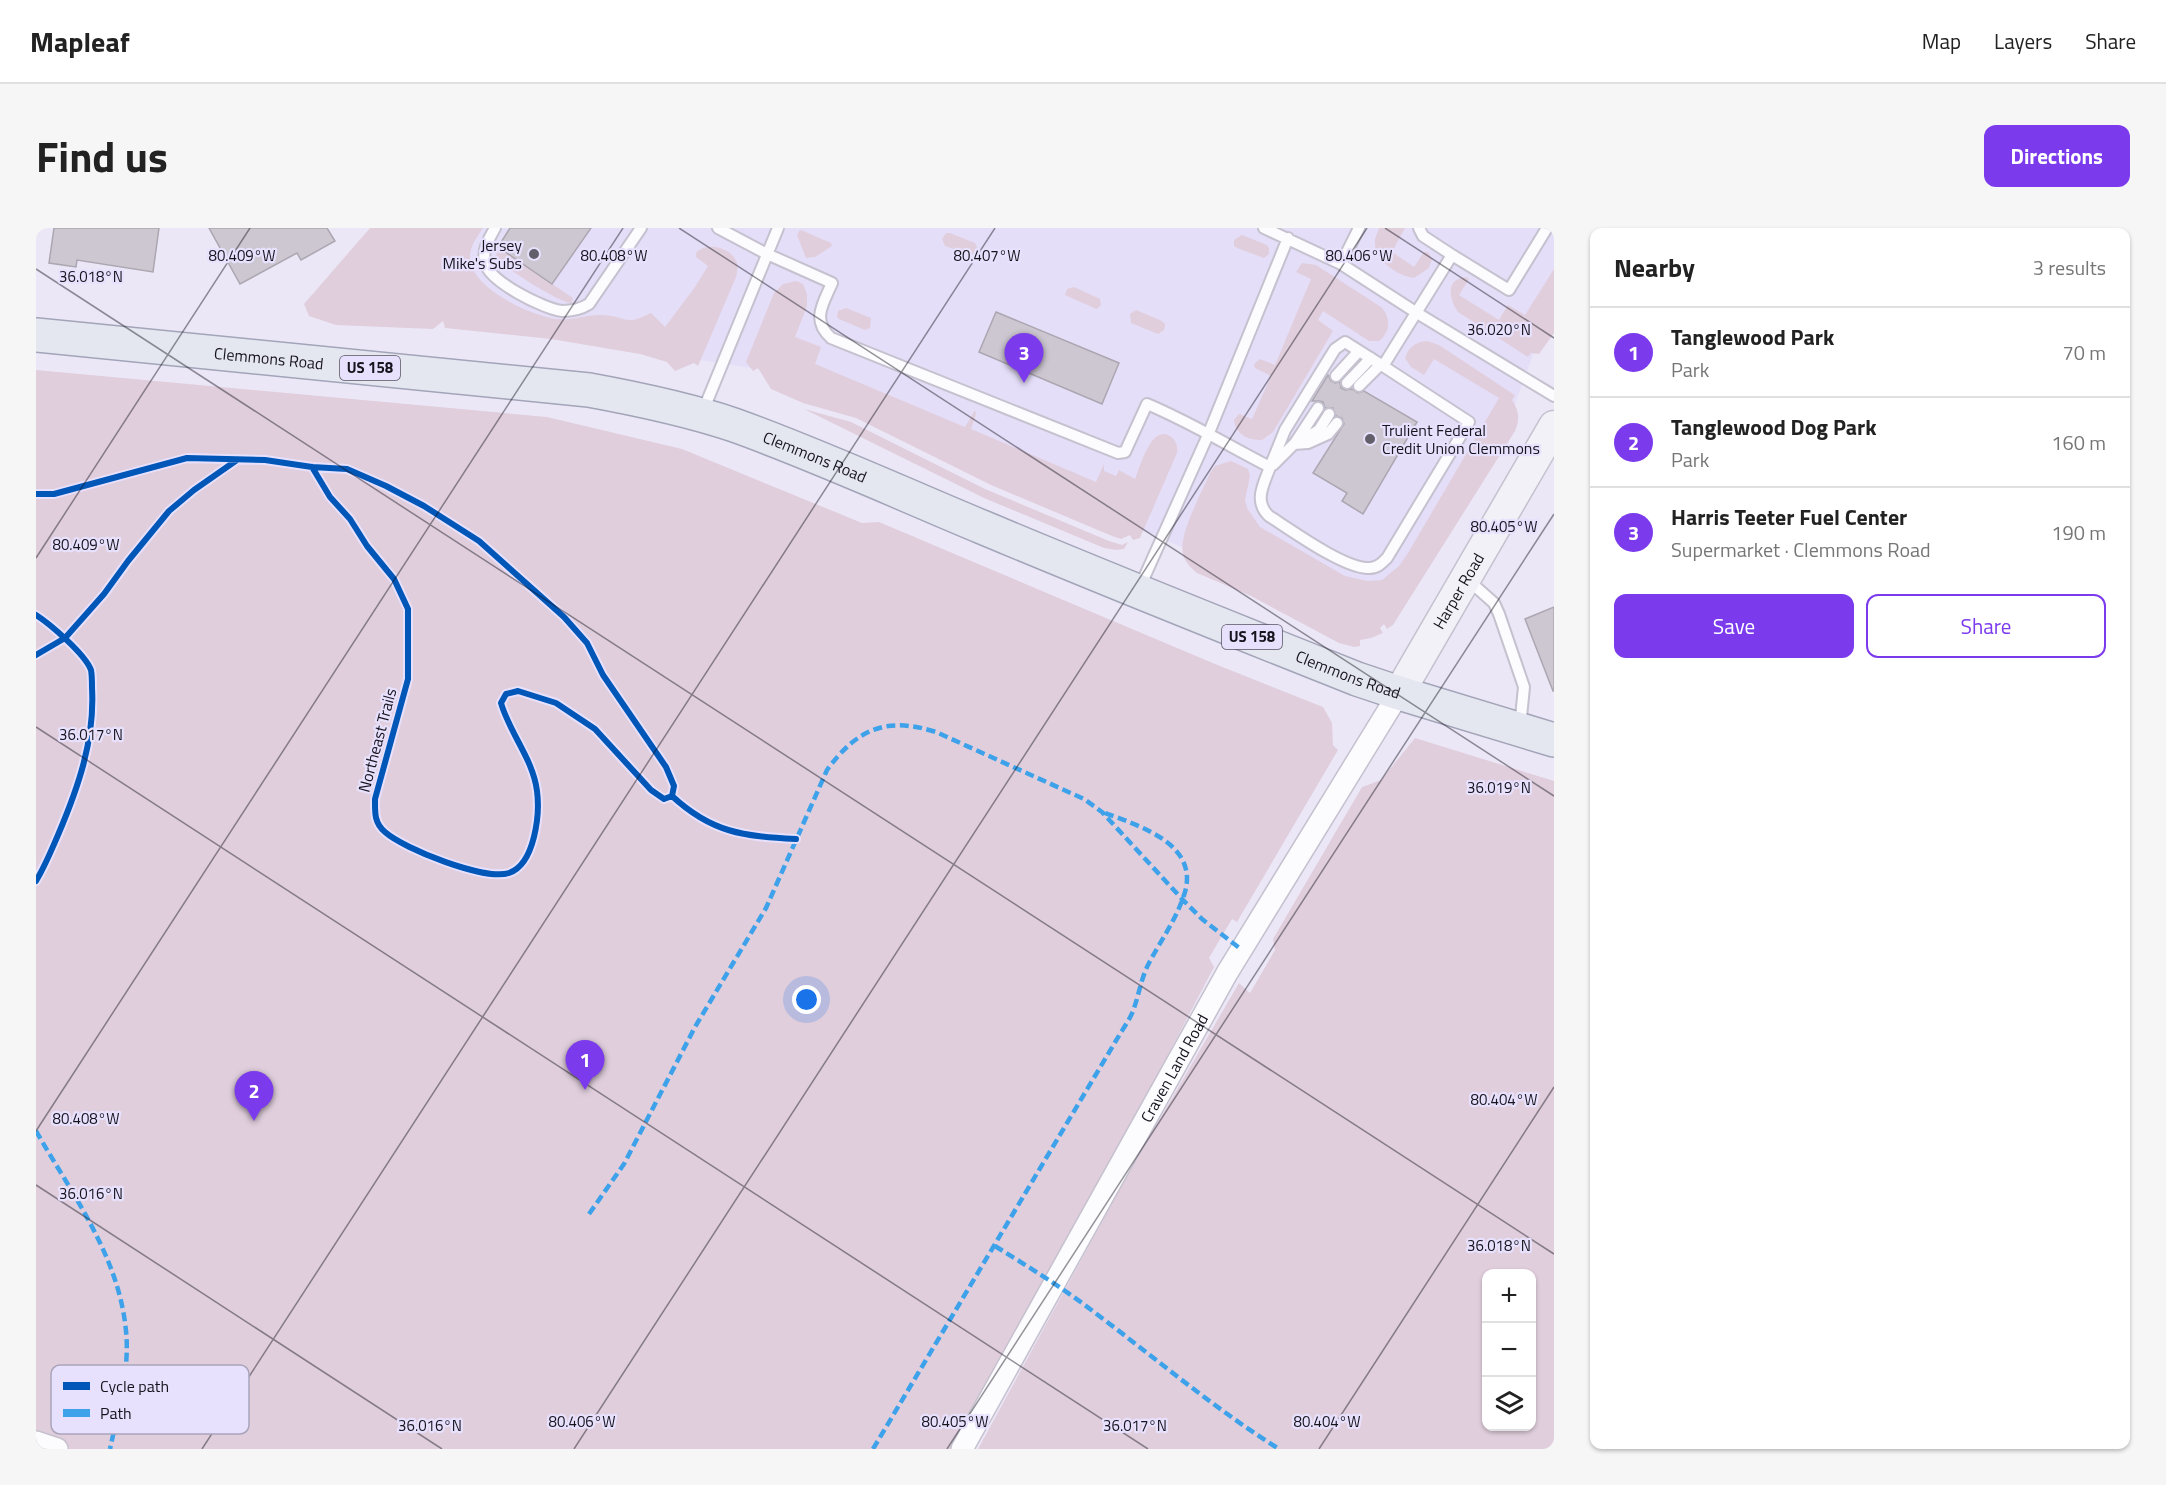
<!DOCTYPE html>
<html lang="en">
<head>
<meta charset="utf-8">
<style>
	body { margin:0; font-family:"Titillium Web",sans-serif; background:#f6f6f6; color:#222 }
	.controls { position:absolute; right:18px; bottom:18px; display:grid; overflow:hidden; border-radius:12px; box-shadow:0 2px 4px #0004 }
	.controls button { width:54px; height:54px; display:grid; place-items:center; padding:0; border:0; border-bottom:2px solid #e0e0e0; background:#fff; color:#222; font:30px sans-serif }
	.you { position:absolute; left:771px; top:772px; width:21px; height:21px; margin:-15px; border:4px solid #fff; border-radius:50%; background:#1a73e8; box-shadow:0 0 0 9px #1a73e833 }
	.badge { display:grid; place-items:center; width:39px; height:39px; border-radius:50%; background:#7c3aed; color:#fff; font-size:20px; font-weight:700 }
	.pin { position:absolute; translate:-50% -50px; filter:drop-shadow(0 2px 3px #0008) }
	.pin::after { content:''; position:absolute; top:32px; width:21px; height:18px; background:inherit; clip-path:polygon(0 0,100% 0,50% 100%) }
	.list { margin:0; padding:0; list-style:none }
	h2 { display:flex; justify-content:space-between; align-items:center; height:78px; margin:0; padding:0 24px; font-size:26px }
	h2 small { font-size:20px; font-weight:400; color:#767676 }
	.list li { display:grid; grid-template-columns:39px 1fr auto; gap:18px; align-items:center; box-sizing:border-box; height:90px; padding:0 24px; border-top:2px solid #e0e0e0 }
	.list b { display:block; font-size:22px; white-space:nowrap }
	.list p { margin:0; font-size:20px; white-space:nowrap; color:#767676 }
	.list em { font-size:20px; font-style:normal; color:#767676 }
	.actions { display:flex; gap:12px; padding:18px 24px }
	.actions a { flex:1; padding:14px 0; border:2px solid #7c3aed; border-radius:12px; text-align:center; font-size:21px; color:#7c3aed }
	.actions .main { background:#7c3aed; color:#fff }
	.icon { flex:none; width:33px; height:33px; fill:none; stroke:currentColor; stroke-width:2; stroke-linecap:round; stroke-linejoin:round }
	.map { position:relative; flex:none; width:1518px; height:1221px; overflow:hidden; border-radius:12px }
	header { display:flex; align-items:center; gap:36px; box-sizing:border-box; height:84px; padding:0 30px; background:#fff; border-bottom:2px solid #e0e0e0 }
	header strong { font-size:28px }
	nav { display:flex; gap:33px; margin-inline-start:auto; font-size:21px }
	.intro { display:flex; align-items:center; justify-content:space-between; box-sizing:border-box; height:144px; padding:0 36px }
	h1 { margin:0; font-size:42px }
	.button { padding:15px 27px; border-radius:12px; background:#7c3aed; color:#fff; font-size:21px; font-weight:700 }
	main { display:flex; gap:36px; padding:0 36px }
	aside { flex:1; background:#fff; border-radius:12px; box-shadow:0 2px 4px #0004 }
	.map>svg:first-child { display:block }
</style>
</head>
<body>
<header>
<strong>Mapleaf</strong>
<nav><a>Map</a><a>Layers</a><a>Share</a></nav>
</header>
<div class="intro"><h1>Find us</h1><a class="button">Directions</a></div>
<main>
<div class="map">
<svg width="1518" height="1221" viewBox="0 0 1518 1221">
	<rect width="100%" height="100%" fill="#ece7f7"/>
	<!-- built -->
	<path fill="#e5def9" d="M 422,0 L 1518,0 L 1518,86 L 1502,113 L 1471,198 L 1324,396 L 740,144 L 408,92 Z"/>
	<!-- green -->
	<path fill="#e0cedc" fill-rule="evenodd" d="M 334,0 L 447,0 C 441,9 434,18 434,29 C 434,60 494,87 520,91 C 536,93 550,86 566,87 C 591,88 588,99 615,85 L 629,99 L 659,59 L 672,38 L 660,29 L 660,25 C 670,13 696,19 701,35 C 702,39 701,45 700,49 L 662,138 L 658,135 L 639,143 L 631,134 L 604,126 L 515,111 L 409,100 L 407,93 L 397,101 L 300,97 L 273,88 L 268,76 Z
		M 1343,0 L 1369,0 L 1356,24 L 1378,39 L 1388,24 L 1392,24 L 1396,31 L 1393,40 L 1378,50 C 1362,48 1337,32 1339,13 C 1339,9 1342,4 1343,0 Z
		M 765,2 L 795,15 L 796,18 L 779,29 L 770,30 L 761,7 L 763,3 Z
		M 910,5 L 914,5 L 939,15 L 941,19 L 938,26 L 935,27 L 909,18 L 906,11 Z
		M 1206,7 L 1231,17 L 1233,20 L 1233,26 L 1228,30 L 1201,20 L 1198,18 L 1198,12 Z
		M 462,19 L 537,70 L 536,75 C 524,75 472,42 463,32 C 459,28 460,24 462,19 Z
		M 1266,35 L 1280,37 L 1345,79 C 1355,89 1355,104 1343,113 L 1333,113 L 1287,83 L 1282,92 L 1297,103 L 1237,204 L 1226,212 C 1212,212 1200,207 1198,192 L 1203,186 L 1216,191 L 1235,148 L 1219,140 L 1218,136 L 1224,131 L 1239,137 L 1275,51 L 1260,44 Z
		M 1518,41 L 1518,105 L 1503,126 L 1495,125 L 1492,129 L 1422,84 C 1413,71 1409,51 1430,49 L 1433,51 L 1423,67 L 1463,92 L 1472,77 L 1489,87 Z
		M 760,53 L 767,56 L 771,66 L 771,78 L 759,109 L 785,119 L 779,136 L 929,199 L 939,182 L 940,186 L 935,201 L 1060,254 L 1068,236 L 1068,243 L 1080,248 L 1083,242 L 1099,251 C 1104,239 1115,196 1134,208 C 1140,212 1142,218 1141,225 L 1104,310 L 1097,312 L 1094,307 L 1085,311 L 1076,308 L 955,257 L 820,190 L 767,175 L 735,161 L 722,140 L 717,143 L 710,134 L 738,65 L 747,56 Z
		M 1038,59 L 1064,71 L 1065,77 L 1061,81 L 1058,80 L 1029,67 L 1031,61 Z
		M 810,80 L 835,90 L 834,100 L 829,102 L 803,91 L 801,89 L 802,83 Z
		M 1100,82 L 1126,93 L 1129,96 L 1128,102 L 1122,106 L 1095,95 L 1094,86 Z
		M 1391,113 L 1403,117 L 1477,166 L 1479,168 L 1476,172 C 1483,182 1484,192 1479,203 L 1357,397 L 1351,401 L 1348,396 L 1344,400 L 1347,405 L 1335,410 L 1324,412 L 1324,418 L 1318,419 L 1303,415 L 1215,368 L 1161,345 C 1155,340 1149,334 1147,326 C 1142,307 1166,264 1174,245 L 1179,238 L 1195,233 L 1212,241 L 1214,248 L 1209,272 L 1211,280 L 1224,299 L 1309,348 L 1331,353 L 1346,352 L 1363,338 L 1372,325 L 1463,170 L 1398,131 L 1388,147 L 1375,139 L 1369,130 C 1373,119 1379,114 1391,113 Z
		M 0,142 L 511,189 L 646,221 L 826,295 L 843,294 L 1179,436 L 1287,479 L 1296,495 L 1297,517 L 1302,522 L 1201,694 L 1196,691 L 1173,730 L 1178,739 L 1100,888 L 918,1221 L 0,1221 Z
		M 768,181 L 815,194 L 949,261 L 1073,313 L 1086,317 L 1092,314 L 1088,321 L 1080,322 L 1068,320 L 948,270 Z
		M 1379,510 L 1518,553 L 1518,1221 L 942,1221 L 1097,937 L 1203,755 L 1214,765 L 1239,722 L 1237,711 L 1326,559 L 1345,552 ZM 1450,1046 L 1496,1046 L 1496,1198 L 1450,1198 Z"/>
	<!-- building -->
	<path fill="#cdc7d2" stroke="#aca6b1" stroke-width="1.5" d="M 18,0 L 123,0 L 117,44 L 41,32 L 40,39 L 13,35 Z
		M 173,0 L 291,0 L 299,13 L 265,32 L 261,25 L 204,56 Z
		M 474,0 L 555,0 L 516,56 L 462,19 Z
		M 960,84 L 1083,135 L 1066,176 L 943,124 Z
		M 1292,147 L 1295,153 L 1299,155 L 1304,154 L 1305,160 L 1309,162 L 1316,161 L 1322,165 L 1328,163 L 1381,194 L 1327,286 L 1306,273 L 1311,265 L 1277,245 L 1308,196 L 1306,190 L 1300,188 L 1297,180 L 1289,180 L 1287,174 L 1283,173 L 1276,173 Z
		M 1518,379 L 1518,463 L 1517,463 L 1489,391 Z"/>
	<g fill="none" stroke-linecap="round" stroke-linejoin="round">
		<defs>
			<path id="service" d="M 459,0 C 453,11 446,21 449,35 C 454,54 508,81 526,83 C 536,83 545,81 553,76 L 605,0
				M 682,0 L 731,26 L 796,55 C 787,76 775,92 795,110 L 1082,225 L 1089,224 L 1111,176 C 1154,194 1193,218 1234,239 C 1228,256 1217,273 1233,288 C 1255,302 1306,339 1331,340 C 1340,341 1345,336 1351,330 L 1433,194 L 1347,138 L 1416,27 L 1473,62 L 1511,0
				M 1228,0 L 1305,36 L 1381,85 L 1518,168
				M 1383,0 L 1387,8 L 1416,27
				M 1305,36 L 1323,0
				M 1300,148 L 1323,123
				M 1311,155 L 1335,130
				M 1323,158 L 1345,136
				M 667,183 L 742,0
				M 1269,210 L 1283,202 L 1293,186
				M 1259,215 L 1282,180
				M 1237,237 L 1258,216 L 1272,215 L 1292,206 L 1301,195
				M 1234,239 L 1249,202 L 1299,121 L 1309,114 L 1347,138
				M 1432,352 L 1458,375 L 1463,386 L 1488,459 L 1484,499
				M 1103,361 L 1172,207 L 1252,10"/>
			<g id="minor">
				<path d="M 0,1214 L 21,1221"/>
				<path id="s1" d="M 926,1221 L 1191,745 L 1363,465"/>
			</g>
			<g id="secondary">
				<path id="s2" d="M 1363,465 L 1518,198"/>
			</g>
			<g id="primary">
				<path id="s3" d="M 0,107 L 553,162 C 602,171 651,181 698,197 C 782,227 864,265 946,299 C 1070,351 1195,401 1321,451 L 1363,465 L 1518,512"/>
			</g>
		</defs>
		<!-- service casing -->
		<use href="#service" stroke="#c5c1ce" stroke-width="14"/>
		<!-- minor casing -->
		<use href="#minor" stroke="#c5c1ce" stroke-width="24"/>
		<!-- secondary casing -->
		<use href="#secondary" stroke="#c5c1ce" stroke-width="33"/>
		<!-- primary casing -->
		<use href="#primary" stroke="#a2a4b8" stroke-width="36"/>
		<!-- service -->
		<use href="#service" stroke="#fcfbfe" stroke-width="10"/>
		<!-- minor -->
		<use href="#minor" stroke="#fcfbfe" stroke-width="21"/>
		<!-- secondary -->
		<use href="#secondary" stroke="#f1f1f7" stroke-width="30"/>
		<!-- primary -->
		<use href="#primary" stroke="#e5e7f0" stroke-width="33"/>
		<!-- quiet -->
		<path stroke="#3da2ea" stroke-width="4.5" stroke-dasharray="9 4.5" stroke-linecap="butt" d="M 0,903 C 36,966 83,1028 90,1103 C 94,1142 82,1183 74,1221
			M 553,986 L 588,936 L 659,799 L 730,680 L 791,542 C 821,501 850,488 900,504 L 1048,571 L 1066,584 L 1147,672 L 1166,691 L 1206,722
			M 959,1018 C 991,1038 1024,1058 1054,1081 C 1117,1128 1176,1179 1243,1221
			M 837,1221 L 1081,811 C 1086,802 1093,793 1097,783 C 1103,767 1105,750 1113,735 C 1124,714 1139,693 1147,670 C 1167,618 1107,599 1069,585"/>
		<defs>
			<path id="cycleway" d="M 0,266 L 18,266 L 151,230 L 229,232 L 276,239 L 311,241 L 350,258 L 388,278 L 443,313 L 528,389 L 551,415 L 567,447 L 630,539 L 638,558 L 636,568 L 628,571 L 615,562 L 559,501 L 520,475 L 482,463 L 470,466 L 465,475 C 474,506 497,531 501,563 C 504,586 499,636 473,645 C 449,653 368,621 349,604 C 338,595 339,584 339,571 L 372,451 L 372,381 L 358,351 L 331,318 L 314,291 L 294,269 L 276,239
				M 0,387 C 14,396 49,426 55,442 C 56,447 56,455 56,460 C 59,512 42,560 22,607 C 15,623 9,638 0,653
				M 0,427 L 29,410 L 68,366 L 92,333 L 133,283 L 158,262 L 201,232
				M 636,568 C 676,605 707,608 760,611"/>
		</defs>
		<!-- cycleway casing -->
		<use href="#cycleway" stroke="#e8e1fd" stroke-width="10"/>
		<!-- cycleway -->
		<use href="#cycleway" stroke="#0057b8" stroke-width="6"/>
	</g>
	<!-- ticks -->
	<path fill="none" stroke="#17141e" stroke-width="1.5" stroke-opacity="0.45" d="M 643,0 L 1518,568M 1349,0 L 1518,110M 0,41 L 1518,1026M 0,330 L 214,0M 0,499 L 1112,1221M 0,903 L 587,0M 0,957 L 406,1221M 166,1221 L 959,0M 538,1221 L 1331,0M 911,1221 L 1518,286M 1283,1221 L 1518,859"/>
	<!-- markers -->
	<g fill="#625e6a" stroke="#e8e1fd" stroke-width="2">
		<circle cx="498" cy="26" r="6"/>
		<circle cx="1334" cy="211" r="6"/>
	</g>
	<g text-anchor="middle" stroke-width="4.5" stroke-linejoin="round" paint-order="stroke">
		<!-- shield labels -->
		<g fill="#e8e1fd" stroke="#565261" stroke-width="1.5">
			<rect x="304" y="128" width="60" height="24" rx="4.5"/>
			<rect x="1186" y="397" width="60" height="24" rx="4.5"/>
		</g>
		<g font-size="15" font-weight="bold" fill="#17141e">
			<text x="334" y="145">US 158</text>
			<text x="1216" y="414">US 158</text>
		</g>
		<!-- poi labels -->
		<g font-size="16" fill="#17141e" stroke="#e8e1fd" text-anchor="end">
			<text x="486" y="23">Jersey<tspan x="486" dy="18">Mike's Subs</tspan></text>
			<text x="1346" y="208" text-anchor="start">Trulient Federal<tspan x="1346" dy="18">Credit Union Clemmons</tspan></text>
		</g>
		<!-- street labels -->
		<g font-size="16" fill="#17141e" stroke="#e8e1fd">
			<text dy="6" stroke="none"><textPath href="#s3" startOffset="234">Clemmons Road</textPath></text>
			<text dy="6" stroke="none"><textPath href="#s3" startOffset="792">Clemmons Road</textPath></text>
			<text dy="6" stroke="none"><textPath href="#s2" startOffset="118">Harper Road</textPath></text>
			<text dy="6" stroke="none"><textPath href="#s3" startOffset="1368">Clemmons Road</textPath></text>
			<text transform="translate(341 512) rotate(-75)" y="6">Northeast Trails</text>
			<text dy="6" stroke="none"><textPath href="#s1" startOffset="436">Craven Land Road</textPath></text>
		</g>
	</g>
	<!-- legend -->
	<rect x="15" y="1137" width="198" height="69" rx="9" fill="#e8e1fd" stroke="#a9a4ba" stroke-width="1.5"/>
	<rect x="27" y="1154" width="27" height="8" fill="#0057b8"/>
	<rect x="27" y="1181" width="27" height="8" fill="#3da2ea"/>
	<g font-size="16" fill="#17141e">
		<text x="64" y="1164">Cycle path</text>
		<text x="64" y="1191">Path</text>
	</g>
	<g font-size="15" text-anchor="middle" fill="#17141e" stroke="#e8e1fd" stroke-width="4.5" stroke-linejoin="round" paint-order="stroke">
		<text x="206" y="33">80.409°W</text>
		<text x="578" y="33">80.408°W</text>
		<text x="1323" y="33">80.406°W</text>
		<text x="951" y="33">80.407°W</text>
		<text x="55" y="54">36.018°N</text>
		<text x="1463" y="107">36.020°N</text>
		<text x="1468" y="304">80.405°W</text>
		<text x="50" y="322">80.409°W</text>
		<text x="55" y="512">36.017°N</text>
		<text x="1463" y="565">36.019°N</text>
		<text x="1468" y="877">80.404°W</text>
		<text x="50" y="896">80.408°W</text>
		<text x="55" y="971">36.016°N</text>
		<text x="1463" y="1023">36.018°N</text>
		<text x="546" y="1199">80.406°W</text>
		<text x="919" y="1199">80.405°W</text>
		<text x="1291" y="1199">80.404°W</text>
		<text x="394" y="1203">36.016°N</text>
		<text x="1099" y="1203">36.017°N</text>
	</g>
</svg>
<div class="controls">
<button>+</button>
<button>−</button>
<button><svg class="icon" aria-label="layers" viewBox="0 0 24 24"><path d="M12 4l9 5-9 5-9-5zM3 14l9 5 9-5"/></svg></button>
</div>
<div class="you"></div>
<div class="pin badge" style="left:549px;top:862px">1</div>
<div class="pin badge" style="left:218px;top:893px">2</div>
<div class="pin badge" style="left:988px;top:155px">3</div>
</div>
<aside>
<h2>Nearby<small>3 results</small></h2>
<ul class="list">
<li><span class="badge">1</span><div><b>Tanglewood Park</b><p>Park</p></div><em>70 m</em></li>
<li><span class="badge">2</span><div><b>Tanglewood Dog Park</b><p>Park</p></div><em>160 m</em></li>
<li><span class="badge">3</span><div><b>Harris Teeter Fuel Center</b><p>Supermarket · Clemmons Road</p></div><em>190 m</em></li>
</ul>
<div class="actions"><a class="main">Save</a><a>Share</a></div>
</aside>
</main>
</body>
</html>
